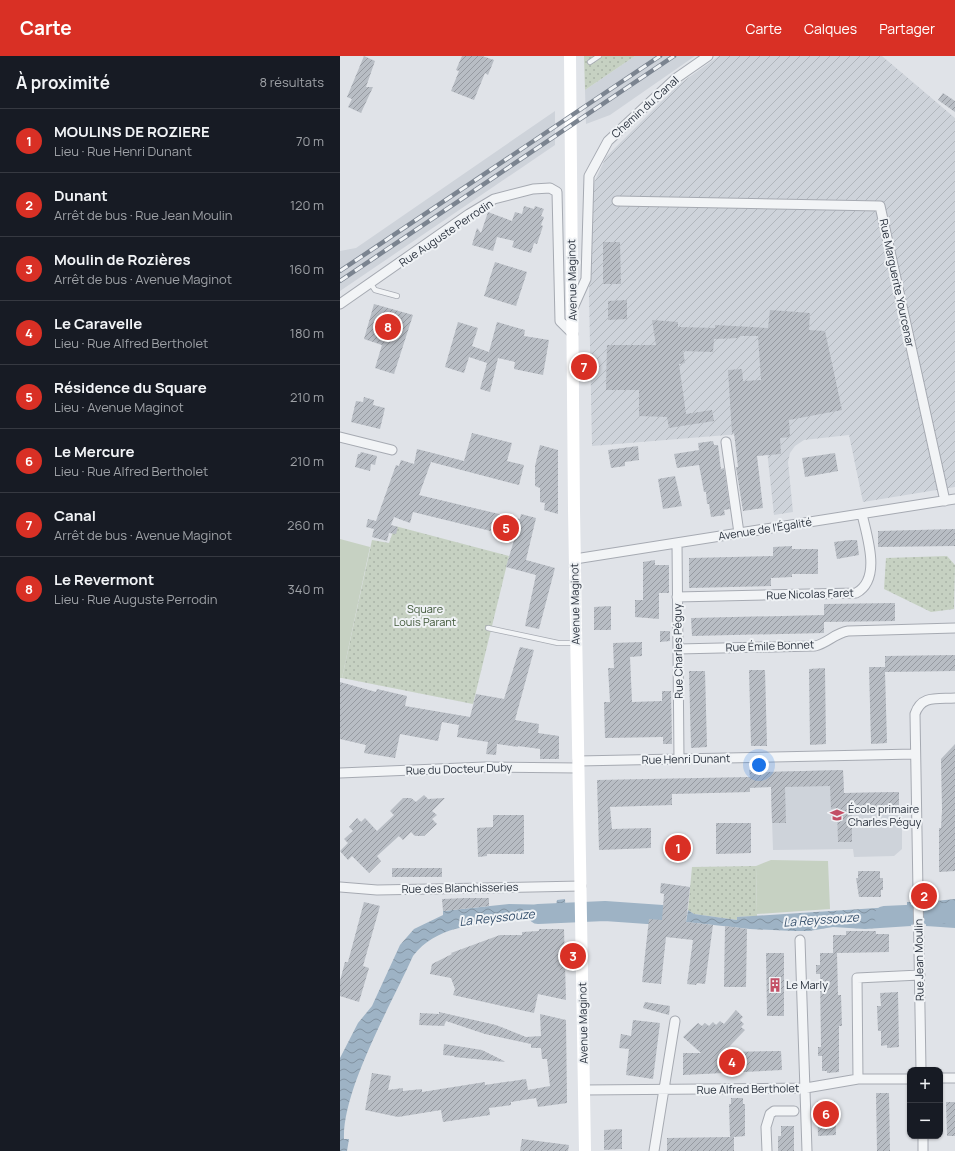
<!DOCTYPE html>
<html lang="fr">
<head>
<meta charset="utf-8">
<style>
	body { margin:0; font-family:Manrope,sans-serif; background:#20242c; color:#f1f3f6 }
	.controls { position:absolute; right:12px; bottom:12px; display:grid; overflow:hidden; border-radius:8px; box-shadow:0 1px 3px #0004 }
	.controls button { width:36px; height:36px; display:grid; place-items:center; padding:0; border:0; border-bottom:1px solid #363941; background:#171b24; color:#f1f3f6; font:20px sans-serif }
	.you { position:absolute; left:419px; top:709px; width:14px; height:14px; margin:-10px; border:3px solid #fff; border-radius:50%; background:#1a73e8; box-shadow:0 0 0 6px #1a73e833 }
	.badge { display:grid; place-items:center; width:26px; height:26px; border-radius:50%; background:#d93025; color:#fff; font-size:13px; font-weight:700 }
	.pin { position:absolute; translate:-50% -50%; border:2px solid #fff; box-shadow:0 1px 4px #0006 }
	.list { margin:0; padding:0; list-style:none }
	h2 { display:flex; justify-content:space-between; align-items:center; height:52px; margin:0; padding:0 16px; font-size:17px }
	h2 small { font-size:13px; font-weight:400; color:#9ea1a6 }
	.list li { display:grid; grid-template-columns:26px 1fr auto; gap:12px; align-items:center; box-sizing:border-box; height:64px; padding:0 16px; border-top:1px solid #363941 }
	.list b { display:block; font-size:15px; white-space:nowrap }
	.list p { margin:0; font-size:13px; white-space:nowrap; color:#9ea1a6 }
	.list em { font-size:13px; font-style:normal; color:#9ea1a6 }
	.map { position:relative; flex:none; width:615px; height:1095px; overflow:hidden }
	header { display:flex; align-items:center; gap:24px; box-sizing:border-box; height:56px; padding:0 20px; background:#d93025; color:#fff }
	header strong { font-size:19px }
	nav { display:flex; gap:22px; margin-inline-start:auto; font-size:14px }
	main { display:flex }
	aside { flex:1; background:#171b24 }
	.map>svg:first-child { display:block }
</style>
</head>
<body>
<header>
<strong>Carte</strong>
<nav><a>Carte</a><a>Calques</a><a>Partager</a></nav>
</header>
<main>
<aside>
<h2>À proximité<small>8 résultats</small></h2>
<ul class="list">
<li><span class="badge">1</span><div><b>MOULINS DE ROZIERE</b><p>Lieu · Rue Henri Dunant</p></div><em>70 m</em></li>
<li><span class="badge">2</span><div><b>Dunant</b><p>Arrêt de bus · Rue Jean Moulin</p></div><em>120 m</em></li>
<li><span class="badge">3</span><div><b>Moulin de Rozières</b><p>Arrêt de bus · Avenue Maginot</p></div><em>160 m</em></li>
<li><span class="badge">4</span><div><b>Le Caravelle</b><p>Lieu · Rue Alfred Bertholet</p></div><em>180 m</em></li>
<li><span class="badge">5</span><div><b>Résidence du Square</b><p>Lieu · Avenue Maginot</p></div><em>210 m</em></li>
<li><span class="badge">6</span><div><b>Le Mercure</b><p>Lieu · Rue Alfred Bertholet</p></div><em>210 m</em></li>
<li><span class="badge">7</span><div><b>Canal</b><p>Arrêt de bus · Avenue Maginot</p></div><em>260 m</em></li>
<li><span class="badge">8</span><div><b>Le Revermont</b><p>Lieu · Rue Auguste Perrodin</p></div><em>340 m</em></li>
</ul>
</aside>
<div class="map">
<svg width="615" height="1095" viewBox="0 0 615 1095">
	<defs>
		<pattern id="industrial-furrows" width="10" height="10" patternUnits="userSpaceOnUse"><rect width="10" height="10" fill="#ced3da"/><path d="M-1 1l2-2M0 10L10 0M9 11l2-2" fill="none" stroke="#b1b6bc"/></pattern>
		<pattern id="green-dots" width="8" height="8" patternUnits="userSpaceOnUse"><rect width="8" height="8" fill="#c6d1c2"/><path d="M2 2h.1M6 6h.1" fill="none" stroke="#aab4a8" stroke-width="1.8" stroke-linecap="round"/></pattern>
		<pattern id="water-waves" width="16" height="10" patternUnits="userSpaceOnUse"><rect width="16" height="10" fill="#9eb3c5"/><path d="M0 5q4-4 8 0t8 0" fill="none" stroke="#8192a1"/></pattern>
		<pattern id="building-hatch" width="6" height="6" patternUnits="userSpaceOnUse"><rect width="6" height="6" fill="#b8bdc4"/><path d="M-1 1l2-2M0 6l6-6M5 7l2-2" fill="none" stroke="#969aa1"/></pattern>
	</defs>
	<rect width="100%" height="100%" fill="#e0e3e8"/>
	<!-- built -->
	<path fill="#ced3da" d="M 295,0 L 355,0 L 270,59 L 246,68 L 245,34 Z
		M 215,55 L 215,89 L 0,235 L 0,195 L 16,192 Z
		M 503,714 L 504,737 L 559,736 L 559,751 L 562,752 L 562,793 L 554,800 L 514,801 L 513,793 L 433,794 L 431,733 L 435,733 L 425,716 Z"/>
	<!-- industrial -->
	<path fill="url(#industrial-furrows)" d="M 379,0 L 542,0 L 615,62 L 615,431 L 523,446 L 509,379 L 464,384 L 455,390 L 450,397 L 448,406 L 453,456 L 434,459 L 425,376 L 252,390 L 249,240 L 252,131 L 266,101 L 338,29 Z"/>
	<!-- green -->
	<path fill="url(#green-dots)" d="M 244,0 L 295,0 L 245,34 Z
		M 55,470 L 169,500 L 133,648 L 2,622 L 32,484 L 49,487 Z
		M 607,500 L 615,509 L 614,553 L 591,556 L 544,533 L 546,502 Z
		M 416,810 L 417,860 L 397,861 L 397,864 L 354,858 L 348,854 L 352,811 Z"/>
	<!-- pitch -->
	<path fill="#c6d1c2" d="M 0,483 L 30,491 L 2,622 L 0,622 Z
		M 431,804 L 488,805 L 490,853 L 417,858 L 416,810 Z"/>
	<!-- water -->
	<path fill="url(#water-waves)" d="M 225,843 L 226,861 C 207,861 187,863 168,865 C 133,869 96,870 73,900 C 52,947 2,1034 4,1083 L 9,1083 L 7,1095 L 0,1095 L 0,1002 L 18,967 L 32,950 L 60,889 L 74,873 L 103,859 L 103,855 L 169,848 L 216,849 L 217,844 Z
		M 615,843 L 615,872 L 586,870 L 586,846 Z
		M 567,846 L 571,846 L 571,870 L 525,873 L 493,871 L 469,875 L 454,875 L 410,873 L 346,866 L 348,854 L 354,858 L 397,864 L 397,861 L 567,850 Z
		M 260,848 L 317,855 L 318,851 L 323,851 L 322,864 L 260,860 Z"/>
	<g fill="none" stroke-linecap="round" stroke-linejoin="round">
		<!-- river -->
		<path stroke="#9eb3c5" stroke-width="20" d="M 198,858 L 265,855 L 322,859
			M 544,860 L 610,857 L 615,859"/>
	</g>
	<!-- building -->
	<path fill="url(#building-hatch)" d="M 24,0 L 35,5 L 26,31 L 33,31 L 21,57 L 8,51 L 12,43 L 7,41 Z
		M 122,0 L 142,0 L 154,4 L 148,19 L 145,17 L 134,44 L 111,35 L 119,15 L 116,14 Z
		M 603,37 L 615,45 L 615,56 L 598,44 Z
		M 184,150 L 194,153 L 195,150 L 204,153 L 201,160 L 204,161 L 201,169 L 203,170 L 197,188 L 194,187 L 191,197 L 172,191 L 174,185 L 157,181 L 153,195 L 132,189 L 137,172 L 141,177 L 148,156 L 172,165 L 175,156 L 182,158 Z
		M 263,186 L 280,186 L 281,228 L 263,228 Z
		M 155,206 L 187,216 L 176,250 L 144,240 Z
		M 287,244 L 287,263 L 268,264 L 268,245 Z
		M 34,248 L 73,259 L 54,318 L 35,312 L 42,289 L 24,283 Z
		M 430,254 L 470,257 L 469,274 L 485,275 L 502,354 L 449,364 L 450,381 L 440,382 L 441,398 L 417,400 L 423,452 L 403,455 L 396,411 L 398,411 L 394,377 L 392,377 L 388,314 L 402,313 L 403,325 L 421,324 L 418,280 L 399,280 L 399,282 L 374,283 L 373,296 L 343,295 L 345,307 L 339,308 L 346,358 L 372,354 L 374,365 L 329,372 L 327,361 L 299,360 L 299,334 L 266,334 L 267,289 L 316,289 L 312,264 L 338,266 L 338,271 L 375,272 L 375,269 L 428,272 Z
		M 118,266 L 138,272 L 132,290 L 149,296 L 157,266 L 185,274 L 184,280 L 209,284 L 203,319 L 174,313 L 175,306 L 158,302 L 150,336 L 140,333 L 147,307 L 129,301 L 124,317 L 105,311 Z
		M 24,341 L 34,344 L 33,349 L 45,352 L 40,373 L 11,366 L 16,345 L 23,346 Z
		M 132,377 L 172,387 L 167,405 L 184,409 L 179,429 L 91,406 L 79,439 L 180,463 L 181,458 L 196,462 L 186,504 L 215,512 L 199,573 L 185,570 L 196,519 L 166,511 L 175,481 L 73,456 L 70,467 L 54,461 L 51,469 L 58,471 L 56,478 L 49,477 L 47,485 L 32,481 L 34,473 L 26,471 L 28,463 L 36,465 L 56,409 L 59,410 L 61,404 L 74,408 L 77,393 L 124,405 Z
		M 373,385 L 374,389 L 378,389 L 381,413 L 384,412 L 390,453 L 384,454 L 385,459 L 371,461 L 369,448 L 367,448 L 366,436 L 364,436 L 359,409 L 337,412 L 334,398 L 359,394 L 358,387 Z
		M 200,389 L 218,394 L 218,458 L 204,454 L 205,447 L 200,446 L 200,432 L 195,430 L 195,410 Z
		M 298,390 L 299,404 L 285,406 L 285,410 L 271,412 L 268,394 Z
		M 21,396 L 37,400 L 35,409 L 31,408 L 30,415 L 15,411 L 18,398 L 20,398 Z
		M 495,397 L 498,415 L 465,421 L 462,402 Z
		M 335,420 L 342,450 L 323,453 L 318,423 Z
		M 615,473 L 615,490 L 538,491 L 538,475 Z
		M 510,484 L 517,484 L 519,499 L 497,503 L 494,486 Z
		M 452,490 L 452,493 L 478,493 L 478,518 L 452,518 L 452,521 L 431,522 L 431,530 L 349,532 L 349,502 L 433,500 L 433,491 Z
		M 315,504 L 315,509 L 329,509 L 329,537 L 319,537 L 319,563 L 295,561 L 295,544 L 303,544 L 303,506 Z
		M 555,547 L 555,565 L 484,566 L 484,577 L 352,580 L 351,562 L 484,559 L 484,548 Z
		M 271,550 L 271,574 L 254,574 L 254,551 Z
		M 320,575 L 330,575 L 330,585 L 320,586 Z
		M 302,586 L 302,600 L 290,601 L 292,646 L 322,645 L 322,635 L 331,635 L 332,688 L 323,688 L 323,681 L 265,682 L 264,646 L 270,646 L 268,612 L 274,612 L 273,587 Z
		M 180,591 L 194,594 L 175,664 L 199,668 L 198,677 L 219,680 L 219,703 L 200,703 L 200,693 L 178,690 L 178,691 L 157,688 L 156,699 L 146,698 L 148,686 L 117,681 L 119,669 L 102,666 L 98,685 L 60,678 L 55,702 L 24,697 L 26,689 L 0,683 L 0,626 L 36,636 L 37,633 L 67,640 L 65,650 L 130,661 L 136,638 L 164,643 Z
		M 615,599 L 615,615 L 545,616 L 547,687 L 531,688 L 529,611 L 545,611 L 545,600 Z
		M 485,612 L 486,688 L 470,689 L 469,613 Z
		M 409,614 L 425,614 L 427,690 L 411,690 Z
		M 349,615 L 365,615 L 367,691 L 351,692 Z
		M 615,688 L 615,815 L 599,816 L 599,772 L 601,772 L 602,754 L 601,703 Z
		M 425,713 L 425,716 L 503,714 L 504,737 L 559,736 L 559,751 L 512,752 L 512,786 L 498,786 L 497,752 L 491,753 L 490,730 L 445,731 L 446,767 L 432,767 L 431,731 L 410,732 L 410,736 L 332,738 L 332,749 L 270,751 L 272,773 L 311,772 L 311,792 L 259,794 L 257,724 L 410,721 L 409,714 Z
		M 84,739 L 88,743 L 105,742 L 92,755 L 97,759 L 92,763 L 97,768 L 84,780 L 75,780 L 71,776 L 63,784 L 59,780 L 37,800 L 41,805 L 29,817 L 12,800 L 8,804 L 0,795 L 8,787 L 4,783 L 13,775 L 9,771 L 17,762 L 21,766 L 25,762 L 37,775 L 54,759 L 50,755 L 63,742 L 71,742 L 76,746 Z
		M 153,759 L 184,759 L 184,798 L 147,798 L 147,800 L 138,801 L 137,772 L 153,771 Z
		M 376,767 L 411,767 L 411,797 L 376,798 Z
		M 52,812 L 102,812 L 102,821 L 52,821 Z
		M 518,815 L 540,815 L 540,822 L 543,822 L 543,834 L 541,834 L 541,841 L 519,841 L 516,822 L 518,822 Z
		M 321,827 L 350,831 L 346,866 L 373,869 L 365,928 L 357,927 L 356,929 L 347,928 L 353,884 L 326,881 L 321,928 L 302,926 L 309,863 L 322,864 L 324,838 L 320,837 Z
		M 126,842 L 149,842 L 149,850 L 103,855 L 102,843 Z
		M 24,846 L 40,850 L 23,910 L 29,912 L 19,946 L 0,940 L 0,925 L 5,906 L 8,906 Z
		M 385,870 L 407,873 L 406,931 L 384,931 Z
		M 199,873 L 224,873 L 226,944 L 198,938 L 194,957 L 113,939 L 115,933 L 111,922 L 90,918 L 92,908 L 112,898 L 111,897 L 160,879 L 182,879 L 182,876 L 199,875 Z
		M 506,875 L 536,875 L 536,878 L 549,878 L 549,896 L 497,897 L 498,939 L 501,939 L 502,970 L 499,970 L 499,1016 L 487,1017 L 487,1015 L 482,1015 L 482,1000 L 478,1000 L 478,991 L 481,991 L 480,918 L 476,918 L 476,909 L 480,909 L 480,897 L 493,897 L 493,879 L 506,879 Z
		M 426,897 L 444,897 L 444,960 L 427,960 Z
		M 558,936 L 559,991 L 547,992 L 547,989 L 541,990 L 541,975 L 538,975 L 537,950 L 541,950 L 540,937 Z
		M 305,946 L 330,950 L 329,959 L 303,952 Z
		M 396,954 L 403,961 L 400,964 L 404,968 L 401,971 L 405,974 L 384,996 L 441,995 L 442,1014 L 343,1019 L 343,997 L 361,997 L 343,981 L 358,967 L 362,970 L 365,967 L 369,970 L 373,966 L 376,969 L 380,965 L 384,968 Z
		M 99,956 L 156,969 L 186,981 L 201,980 L 200,958 L 226,964 L 227,1047 L 198,1051 L 196,1042 L 171,1046 L 171,1049 L 149,1052 L 150,1059 L 103,1066 L 101,1054 L 58,1061 L 25,1054 L 32,1017 L 51,1020 L 48,1034 L 63,1032 L 63,1035 L 82,1033 L 82,1036 L 145,1026 L 145,1029 L 186,1023 L 188,1034 L 210,1030 L 207,1003 L 202,1003 L 201,992 L 191,992 L 191,988 L 145,978 L 106,965 L 104,970 L 79,969 L 80,957 L 99,958 Z
		M 293,964 L 320,967 L 313,1023 L 286,1019 L 289,993 L 279,992 L 281,978 L 291,980 Z
		M 104,988 L 142,994 L 166,1006 L 114,1001 L 114,1000 L 103,999 Z
		M 536,1037 L 549,1037 L 550,1095 L 537,1095 Z
		M 391,1042 L 403,1042 L 403,1048 L 405,1048 L 405,1080 L 394,1081 L 394,1095 L 327,1095 L 327,1082 L 390,1081 L 389,1048 L 391,1048 Z
		M 477,1045 L 495,1045 L 496,1079 L 478,1080 Z
		M 606,1046 L 615,1046 L 615,1080 L 607,1080 Z
		M 441,1070 L 454,1070 L 454,1095 L 438,1095 L 438,1080 L 441,1080 Z
		M 282,1073 L 282,1093 L 264,1094 L 264,1074 Z
		M 182,1083 L 229,1089 L 228,1095 L 180,1095 Z"/>
	<g fill="none" stroke-linecap="round" stroke-linejoin="round">
		<defs>
			<path id="lane" d="M 250,6 L 259,0
				M 31,228 L 35,234 L 57,240
				M 148,572 L 218,587 L 236,587"/>
			<path id="street" d="M 277,145 L 540,150 L 605,445
				M 0,248 L 129,158 L 154,143 L 193,133 L 210,132 L 217,136 L 220,265 L 233,278
				M 233,252 L 246,223 L 249,120 L 268,85 L 335,23 L 368,0
				M 0,381 L 52,394
				M 386,386 L 399,477
				M 337,487 L 339,703
				M 235,503 L 615,443
				M 337,541 L 516,537 C 542,523 527,481 522,458
				M 338,593 L 475,590 C 488,587 495,577 508,575 L 615,572
				M 238,705 L 575,698
				M 0,717 L 145,711 L 238,712
				M 0,831 L 37,834 L 241,830
				M 460,884 L 467,1095
				M 581,1014 L 575,658 C 581,639 597,643 615,642
				M 600,1022 L 615,1022
				M 518,1023 L 517,922 L 580,919
				M 244,1034 L 466,1032 L 518,1023 L 570,1023
				M 583,1080 L 583,1095
				M 314,1095 L 335,965
				M 427,1095 L 426,1071 L 430,1058 L 434,1055 L 454,1055"/>
		</defs>
		<!-- lane casing -->
		<use href="#lane" stroke="#a6aab2" stroke-width="6"/>
		<!-- street casing -->
		<use href="#street" stroke="#a6aab2" stroke-width="11"/>
		<!-- lane -->
		<use href="#lane" stroke="#f2f4f6" stroke-width="4.5"/>
		<!-- street -->
		<use href="#street" stroke="#f2f4f6" stroke-width="9"/>
		<!-- secondary -->
		<path stroke="#fff" stroke-width="12" d="M 230,0 L 234,454 L 245,1095"/>
		<defs>
			<path id="rail" d="M 0,215 L 320,0
				M 0,225 L 334,0"/>
		</defs>
		<!-- rail casing -->
		<use href="#rail" stroke="#7b8490" stroke-width="4.5"/>
		<!-- rail -->
		<use href="#rail" stroke="#eff2f5" stroke-width="3" stroke-dasharray="9" stroke-linecap="butt"/>
	</g>
	<!-- icons -->
	<defs>
		<symbol id="school-bare" viewBox="-9 -9 18 18"><path d="M0-5L7-2L0 1L-7-2ZM-4 1L0 2.5L4 1V4Q0 6-4 4Z" fill="#c34f66" stroke="#eff2f5" stroke-width="2.5" paint-order="stroke"/></symbol>
		<symbol id="building-bare" viewBox="-9 -9 18 18"><path d="M-4-6H4V6H1V3H-1V6H-4ZM-2.5-4.3h1.7v1.8h-1.7ZM.8-4.3h1.7v1.8H.8ZM-2.5-1h1.7V.8h-1.7ZM.8-1h1.7V.8H.8Z" fill="#c34f66" stroke="#eff2f5" stroke-width="2.5" paint-order="stroke"/></symbol>
	</defs>
	<g fill-rule="evenodd">
		<use href="#school-bare" x="487" y="749" width="20" height="20"/>
		<use href="#building-bare" x="425" y="919" width="20" height="20"/>
	</g>
	<g text-anchor="middle" stroke-width="4" stroke-linejoin="round" paint-order="stroke">
		<!-- street labels -->
		<g font-size="11" fill="#2a323e" stroke="#eff2f5">
			<text transform="translate(305 51) rotate(-42)" y="4">Chemin du Canal</text>
			<text transform="translate(106 177) rotate(-34)" y="4">Rue Auguste Perrodin</text>
			<text transform="translate(232 224) rotate(-91)" y="4">Avenue Maginot</text>
			<text transform="translate(557 227) rotate(78)" y="4">Rue Marguerite Yourcenar</text>
			<text transform="translate(425 473) rotate(-9)" y="4">Avenue de l'Égalité</text>
			<text transform="translate(470 538) rotate(-2)" y="4">Rue Nicolas Faret</text>
			<text transform="translate(235 548) rotate(-91)" y="4">Avenue Maginot</text>
			<text transform="translate(430 590) rotate(-2)" y="4">Rue Émile Bonnet</text>
			<text transform="translate(338 595) rotate(-91)" y="4">Rue Charles Péguy</text>
			<text transform="translate(346 703) rotate(-1)" y="4">Rue Henri Dunant</text>
			<text transform="translate(119 713) rotate(-2)" y="4">Rue du Docteur Duby</text>
			<text transform="translate(120 832) rotate(-1)" y="4">Rue des Blanchisseries</text>
			<text transform="translate(579 904) rotate(-91)" y="4">Rue Jean Moulin</text>
			<text transform="translate(243 967) rotate(-91)" y="4">Avenue Maginot</text>
			<text transform="translate(408 1033) rotate(-1)" y="4">Rue Alfred Bertholet</text>
		</g>
		<!-- park labels -->
		<g font-size="11" fill="#405839" stroke="#eff2f5">
			<text x="85" y="557">Square<tspan x="85" dy="13">Louis Parant</tspan></text>
		</g>
		<!-- poi labels -->
		<g font-size="11" fill="#2a323e" stroke="#eff2f5" text-anchor="start">
			<text x="508" y="757">École primaire<tspan x="508" dy="13">Charles Péguy</tspan></text>
			<text x="446" y="933">Le Marly</text>
		</g>
		<!-- water labels -->
		<g font-size="12" font-style="italic" fill="#38526e" stroke="#eff2f5">
			<text transform="translate(157 862) rotate(-6)" y="4">La Reyssouze</text>
			<text transform="translate(481 864) rotate(-4)" y="4">La Reyssouze</text>
		</g>
	</g>
</svg>
<div class="controls">
<button>+</button>
<button>−</button>
</div>
<div class="you"></div>
<div class="pin badge" style="left:338px;top:792px">1</div>
<div class="pin badge" style="left:584px;top:840px">2</div>
<div class="pin badge" style="left:233px;top:900px">3</div>
<div class="pin badge" style="left:392px;top:1006px">4</div>
<div class="pin badge" style="left:166px;top:472px">5</div>
<div class="pin badge" style="left:486px;top:1058px">6</div>
<div class="pin badge" style="left:244px;top:311px">7</div>
<div class="pin badge" style="left:48px;top:271px">8</div>
</div>
</main>
</body>
</html>
